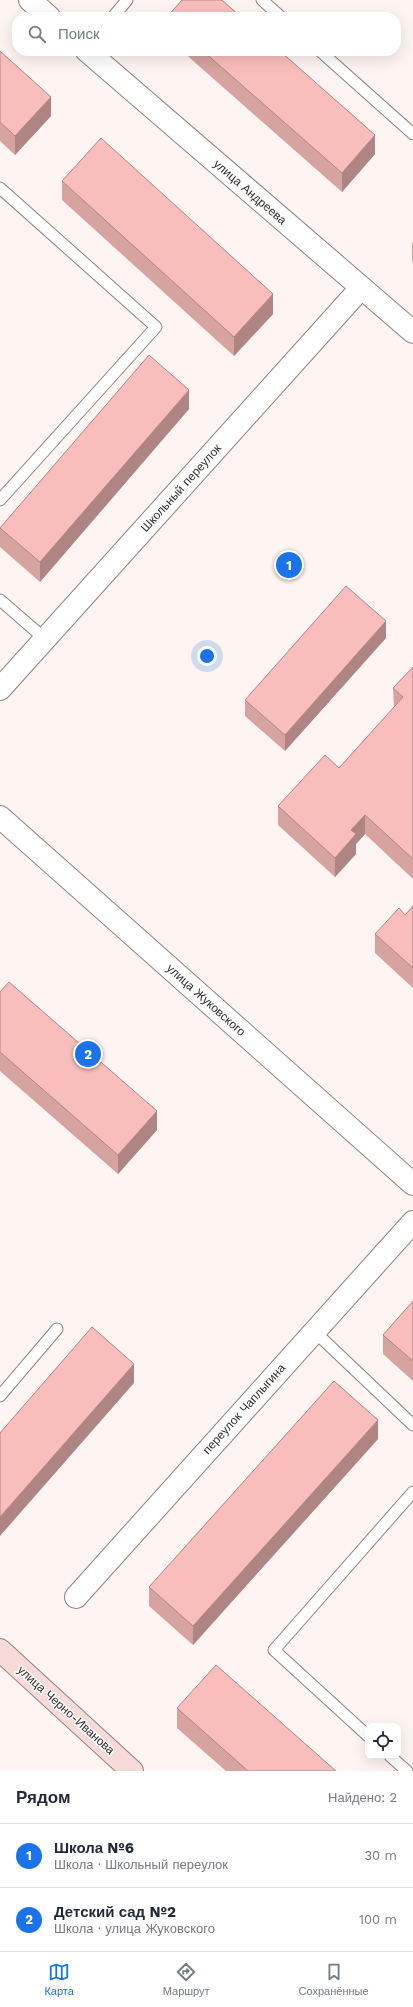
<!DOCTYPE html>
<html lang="ru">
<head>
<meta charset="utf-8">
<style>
	body { margin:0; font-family:"Work Sans",sans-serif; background:#f6f6f7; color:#1f2937 }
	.controls { position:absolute; right:12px; bottom:12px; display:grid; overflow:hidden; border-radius:8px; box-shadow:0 4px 16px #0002 }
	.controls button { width:36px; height:36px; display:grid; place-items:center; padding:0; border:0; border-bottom:1px solid #e0e1e3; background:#fff; color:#1f2937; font:20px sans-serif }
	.you { position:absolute; left:207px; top:656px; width:14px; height:14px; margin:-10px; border:3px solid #fff; border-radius:50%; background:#1a73e8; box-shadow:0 0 0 6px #1a73e833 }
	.badge { display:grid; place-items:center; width:26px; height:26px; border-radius:50%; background:#1a73e8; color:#fff; font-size:13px; font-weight:700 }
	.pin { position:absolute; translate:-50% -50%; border:2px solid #fff; box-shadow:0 1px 4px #0006 }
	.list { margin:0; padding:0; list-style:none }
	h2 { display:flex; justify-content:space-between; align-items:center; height:52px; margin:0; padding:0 16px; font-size:17px }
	h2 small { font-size:13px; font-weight:400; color:#747a83 }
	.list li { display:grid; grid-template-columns:26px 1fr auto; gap:12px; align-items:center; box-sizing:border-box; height:64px; padding:0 16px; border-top:1px solid #e0e1e3 }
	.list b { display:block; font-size:15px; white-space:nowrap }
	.list p { margin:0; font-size:13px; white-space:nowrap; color:#747a83 }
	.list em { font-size:13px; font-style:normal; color:#747a83 }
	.icon { flex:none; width:22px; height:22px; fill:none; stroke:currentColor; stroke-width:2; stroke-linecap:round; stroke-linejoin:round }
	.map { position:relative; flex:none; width:413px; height:1771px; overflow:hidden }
	.search { position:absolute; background:#fff; box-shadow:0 4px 16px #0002; left:12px; right:12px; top:12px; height:44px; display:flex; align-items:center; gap:10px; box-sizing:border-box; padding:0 14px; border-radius:16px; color:#747a83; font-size:15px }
	.sheet { height:180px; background:#fff }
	nav { display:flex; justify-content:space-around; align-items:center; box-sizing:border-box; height:56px; border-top:1px solid #e0e1e3; background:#fff; font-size:11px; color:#747a83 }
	nav a { display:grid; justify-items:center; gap:2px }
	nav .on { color:#1a73e8 }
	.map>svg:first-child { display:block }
</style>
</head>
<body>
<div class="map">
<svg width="413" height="1771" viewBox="0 0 413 1771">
	<rect width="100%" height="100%" fill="#fef4f1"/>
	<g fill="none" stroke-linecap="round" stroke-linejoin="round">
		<defs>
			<path id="service" d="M 262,0 L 281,17
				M 113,17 L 127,0
				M 320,51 L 413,134
				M 0,188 L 156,327 L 0,500
				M 0,600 L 45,639
				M 314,1331 L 413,1425
				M 0,1396 L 57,1329
				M 368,1736 L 274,1650 L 413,1492
				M 390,1756 L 407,1771"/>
			<path id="minor" d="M 0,689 L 361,288
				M 76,1597 L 413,1222"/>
			<path id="tertiary" d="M 30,0 L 49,17
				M 87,51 L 413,332
				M 0,817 L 413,1184"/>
			<path id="secondary" d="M 0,1650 L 132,1771"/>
		</defs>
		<!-- service casing -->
		<use href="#service" stroke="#90827d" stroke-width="13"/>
		<!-- minor casing -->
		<use href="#minor" stroke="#90827d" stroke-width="24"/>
		<!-- tertiary casing -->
		<use href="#tertiary" stroke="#90827d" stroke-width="24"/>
		<!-- secondary casing -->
		<use href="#secondary" stroke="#90827d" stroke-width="24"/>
		<!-- service -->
		<use href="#service" stroke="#fff" stroke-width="11"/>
		<!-- minor -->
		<use href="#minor" stroke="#fff" stroke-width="22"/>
		<!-- tertiary -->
		<use href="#tertiary" stroke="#fff" stroke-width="22"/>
		<!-- secondary -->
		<use href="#secondary" stroke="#f8dbd9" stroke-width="22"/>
	</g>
	<!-- wall -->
	<path fill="#d6a3a1" d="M 0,51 L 51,116 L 15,155 L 0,141 Z
		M 182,51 L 280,51 L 375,154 L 342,192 Z
		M 62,181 L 273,314 L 234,356 L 62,200 Z
		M 413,242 L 413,263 L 412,262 L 412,243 Z
		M 189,409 L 40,582 L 0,547 L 0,528 Z
		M 386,638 L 285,751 L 245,716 L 245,700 Z
		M 413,667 L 413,879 L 365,834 L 356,844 L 356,854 L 335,877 L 278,825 L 278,806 L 339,768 L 394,708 L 393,688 Z
		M 413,906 L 413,988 L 375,953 L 375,934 L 405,915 Z
		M 0,992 L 157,1130 L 118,1174 L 0,1071 Z
		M 413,1301 L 413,1381 L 383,1354 L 383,1335 Z
		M 378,1439 L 193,1645 L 149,1606 L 149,1587 Z
		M 177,1708 L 336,1771 L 226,1771 L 177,1728 Z"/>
	<!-- shaded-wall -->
	<path fill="#ae8583" d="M 51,97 L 51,116 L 15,155 L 15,136 Z
		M 375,135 L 375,154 L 342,192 L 342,173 Z
		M 273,294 L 273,314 L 234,356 L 234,337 Z
		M 189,390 L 189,409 L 40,582 L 40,562 Z
		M 386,621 L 386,638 L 285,751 L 285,735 Z
		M 365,815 L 365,834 L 356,844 L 356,854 L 335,877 L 335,858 L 351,830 Z
		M 157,1111 L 157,1130 L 118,1174 L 118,1155 Z
		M 134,1364 L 134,1383 L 0,1536 L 0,1517 Z
		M 378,1420 L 378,1439 L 193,1645 L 193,1626 Z"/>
	<!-- building -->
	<path fill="#f9bebb" stroke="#ae8583" d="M 182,0 L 222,0 L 241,17 L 167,17 Z
		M 0,51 L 51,97 L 15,136 L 0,122 Z
		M 203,51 L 280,51 L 375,135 L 342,173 Z
		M 101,138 L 273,294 L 234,337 L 62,181 Z
		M 149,355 L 189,390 L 40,562 L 0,528 Z
		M 346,586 L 386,621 L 285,735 L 245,700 Z
		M 413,667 L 413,859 L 365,815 L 351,830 L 356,834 L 335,858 L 278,806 L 325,755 L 339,768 L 403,697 L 393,688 Z
		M 413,906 L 413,968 L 375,934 L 399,908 L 405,915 Z
		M 9,982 L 157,1111 L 118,1155 L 0,1052 L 0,992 Z
		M 413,1301 L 413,1361 L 383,1335 Z
		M 92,1327 L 134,1364 L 0,1517 L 0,1433 Z
		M 334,1381 L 378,1420 L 193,1626 L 149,1587 Z
		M 216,1665 L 336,1771 L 248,1771 L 177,1708 Z"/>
	<g text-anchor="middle" stroke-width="3" stroke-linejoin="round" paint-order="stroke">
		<!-- street labels -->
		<g font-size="12" fill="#312b29" stroke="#fff">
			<text transform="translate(250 192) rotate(41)" y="4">улица Андреева</text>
			<text transform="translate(181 488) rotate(-48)" y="4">Школьный переулок</text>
			<text transform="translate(206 1000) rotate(42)" y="4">улица Жуковского</text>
			<text transform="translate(244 1409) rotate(-48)" y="4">переулок Чаплыгина</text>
			<text transform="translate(66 1710) rotate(42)" y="4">улица Черно-Иванова</text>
		</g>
	</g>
</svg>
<div class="controls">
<button><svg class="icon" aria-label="locate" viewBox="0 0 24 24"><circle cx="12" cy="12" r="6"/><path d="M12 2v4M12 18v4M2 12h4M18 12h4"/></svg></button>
</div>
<div class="you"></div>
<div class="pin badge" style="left:289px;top:565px">1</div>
<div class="pin badge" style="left:88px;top:1054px">2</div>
<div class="search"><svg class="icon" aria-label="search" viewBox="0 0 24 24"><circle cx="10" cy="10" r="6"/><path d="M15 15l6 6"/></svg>Поиск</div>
</div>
<section class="sheet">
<h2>Рядом<small>Найдено: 2</small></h2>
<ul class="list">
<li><span class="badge">1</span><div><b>Школа №6</b><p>Школа · Школьный переулок</p></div><em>30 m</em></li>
<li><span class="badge">2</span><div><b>Детский сад №2</b><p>Школа · улица Жуковского</p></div><em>100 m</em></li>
</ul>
</section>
<nav>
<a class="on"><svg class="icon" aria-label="map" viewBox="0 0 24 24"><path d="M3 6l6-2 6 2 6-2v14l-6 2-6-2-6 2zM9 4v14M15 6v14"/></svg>Карта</a>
<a><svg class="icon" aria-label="directions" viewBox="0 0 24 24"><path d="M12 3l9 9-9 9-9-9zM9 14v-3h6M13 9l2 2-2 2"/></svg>Маршрут</a>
<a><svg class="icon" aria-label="saved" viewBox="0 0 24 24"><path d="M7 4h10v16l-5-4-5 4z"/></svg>Сохранённые</a>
</nav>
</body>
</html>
